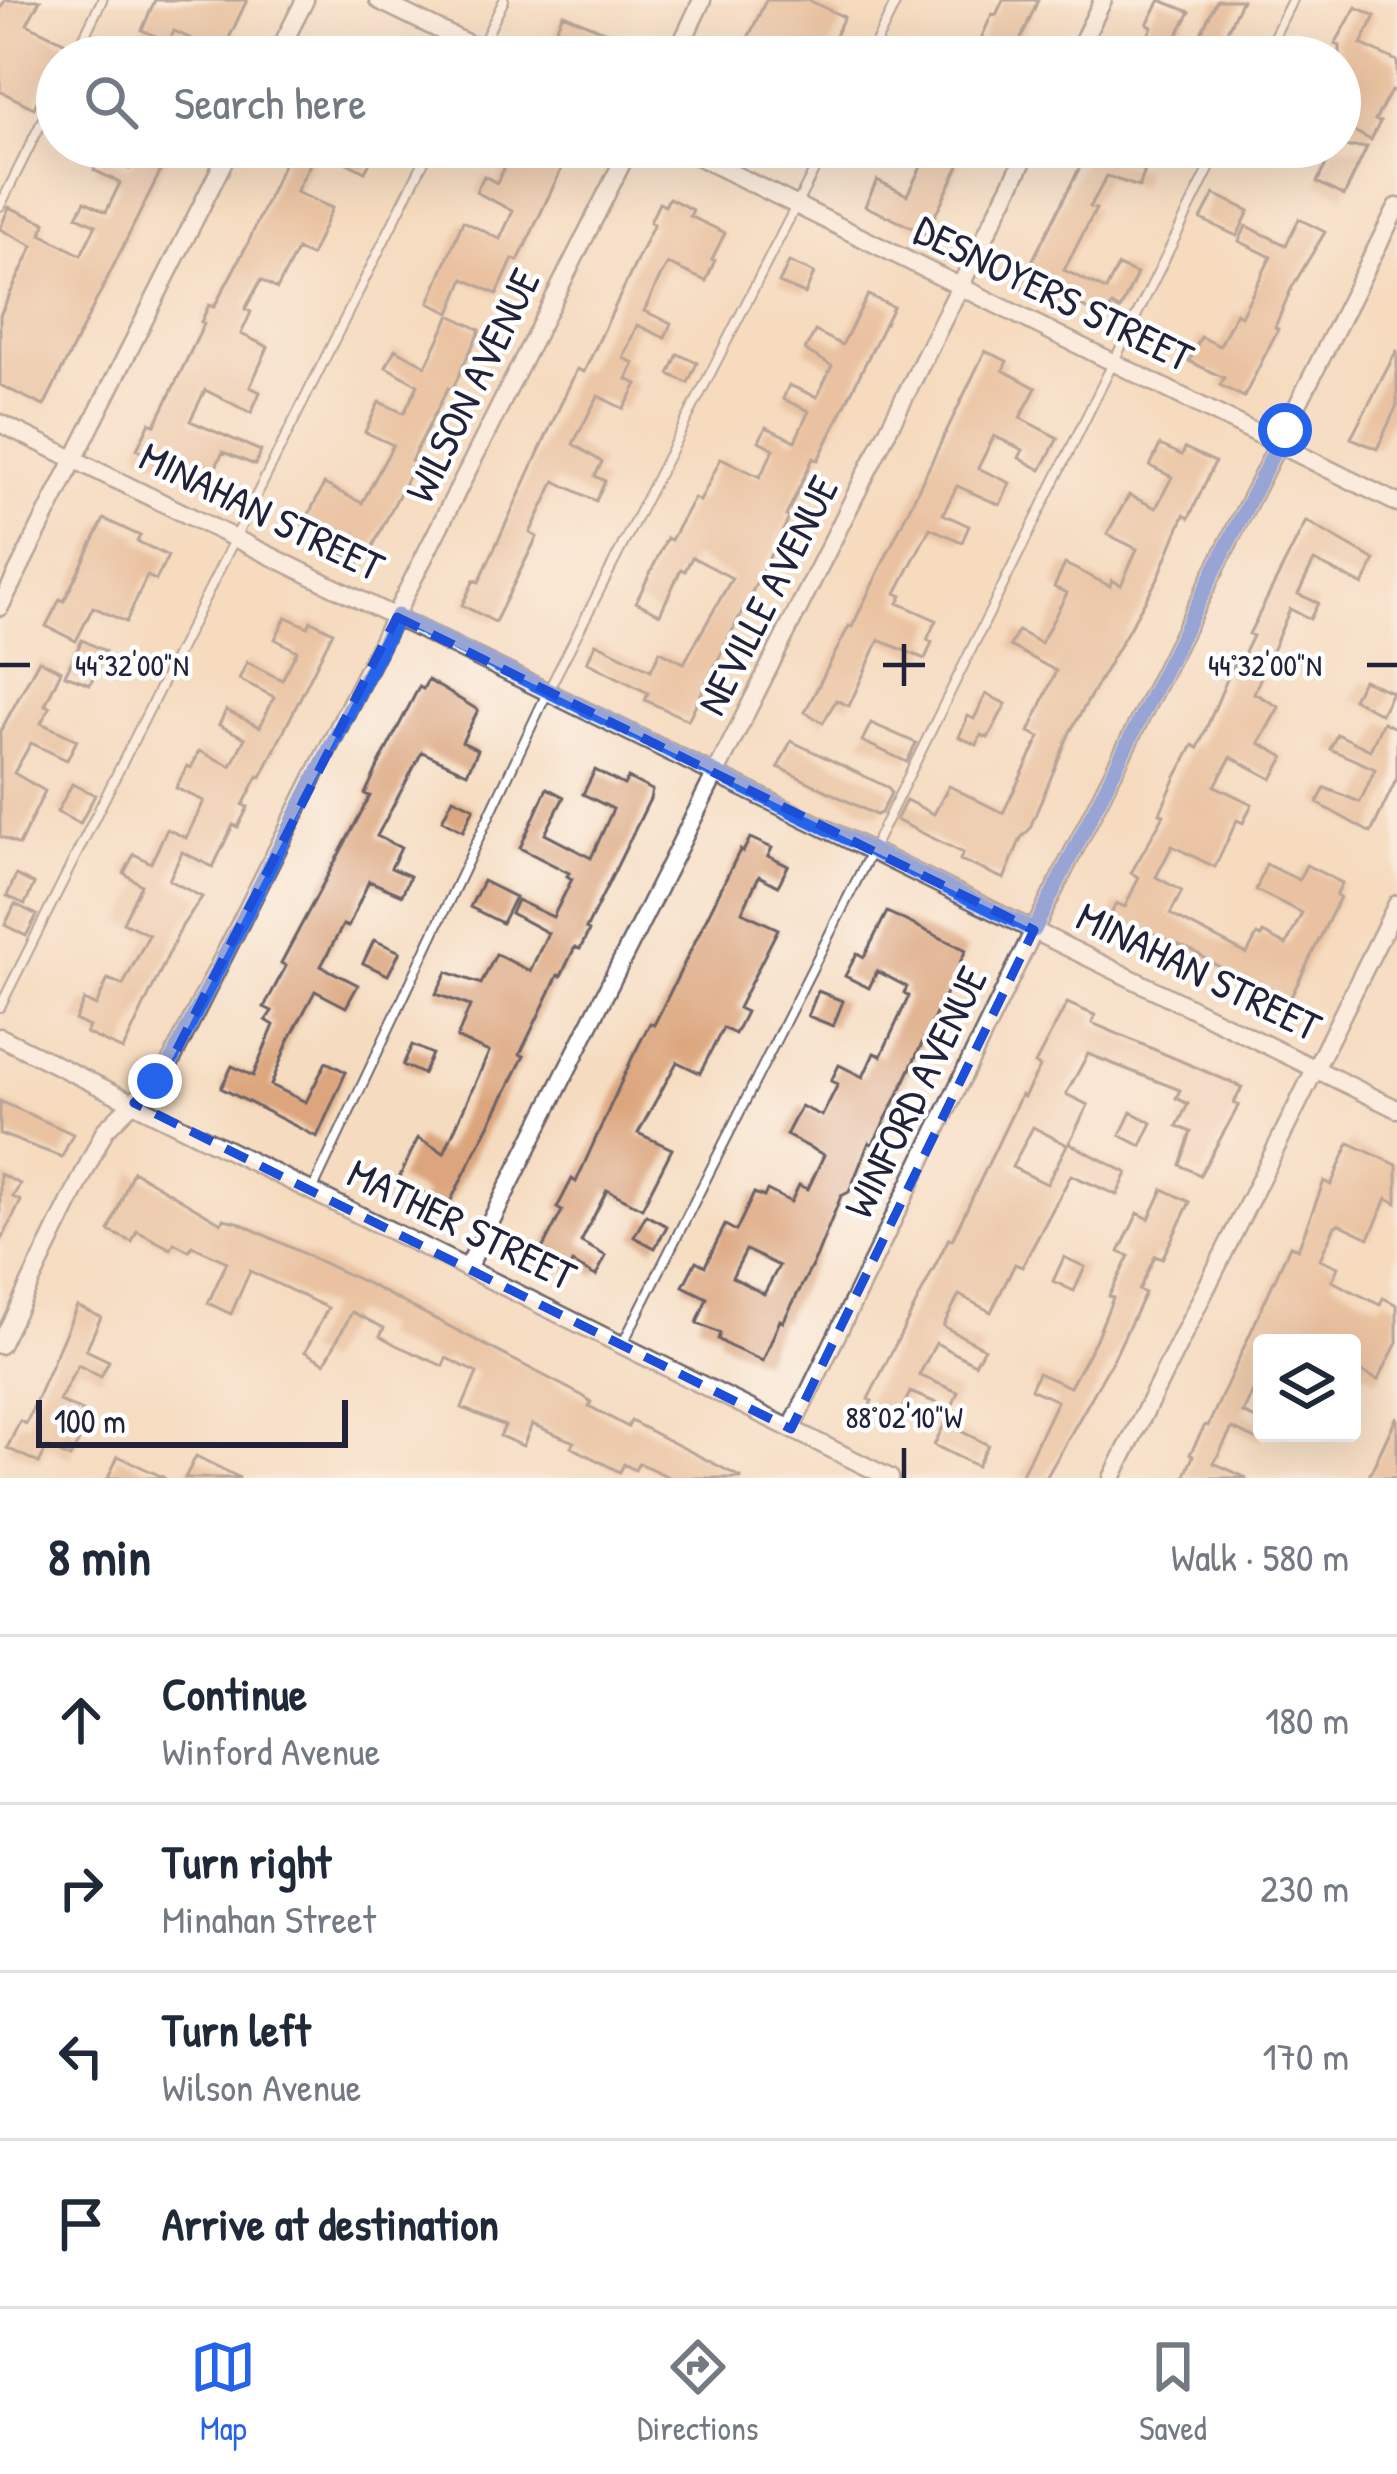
<!DOCTYPE html>
<html lang="en">
<head>
<meta charset="utf-8">
<style>
	body { margin:0; font-family:"Patrick Hand",sans-serif; background:#f6f6f7; color:#1f2937 }
	.controls { position:absolute; right:36px; bottom:36px; display:grid; overflow:hidden; border-radius:12px; box-shadow:0 12px 48px #0002 }
	.controls button { width:108px; height:108px; display:grid; place-items:center; padding:0; border:0; border-bottom:3px solid #e0e1e3; background:#fff; color:#1f2937; font:60px sans-serif }
	.scale { position:absolute; left:36px; bottom:30px; width:312px; box-sizing:border-box; padding-left:12px; border:6px solid #22223b; border-top:0; font-size:33px; line-height:42px; white-space:nowrap; color:#22223b; -webkit-text-stroke:9px #fff; paint-order:stroke }
	.stop { position:absolute; width:36px; height:36px; margin:-27px; border:9px solid #2563eb; border-radius:50%; background:#fff }
	.stop.end { background:#2563eb; border-color:#fff; box-shadow:0 3px 12px #0008 }
	.list { margin:0; padding:0; list-style:none }
	h2 { display:flex; justify-content:space-between; align-items:center; height:156px; margin:0; padding:0 48px; font-size:51px }
	h2 small { font-size:39px; font-weight:400; color:#747a83 }
	.list li { display:grid; grid-template-columns:78px 1fr auto; gap:36px; align-items:center; box-sizing:border-box; height:168px; padding:0 48px; border-top:3px solid #e0e1e3 }
	.list b { display:block; font-size:45px; white-space:nowrap }
	.list p { margin:0; font-size:39px; white-space:nowrap; color:#747a83 }
	.list em { font-size:39px; font-style:normal; color:#747a83 }
	.icon { flex:none; width:66px; height:66px; fill:none; stroke:currentColor; stroke-width:2; stroke-linecap:round; stroke-linejoin:round }
	.map { position:relative; flex:none; width:1397px; height:1478px; overflow:hidden }
	.search { position:absolute; background:#fff; box-shadow:0 12px 48px #0002; left:36px; right:36px; top:36px; height:132px; display:flex; align-items:center; gap:30px; box-sizing:border-box; padding:0 42px; border-radius:66px; color:#747a83; font-size:45px }
	.sheet { height:828px; background:#fff }
	nav { display:flex; justify-content:space-around; align-items:center; box-sizing:border-box; height:168px; border-top:3px solid #e0e1e3; background:#fff; font-size:33px; color:#747a83 }
	nav a { display:grid; justify-items:center; gap:6px }
	nav .on { color:#2563eb }
	.map>svg:first-child { display:block }
</style>
</head>
<body>
<div class="map">
<svg width="1397" height="1478" viewBox="0 0 1397 1478">
	<rect width="100%" height="100%" fill="#fff"/>
	<filter id="ink" filterUnits="userSpaceOnUse"><feTurbulence type="fractalNoise" baseFrequency=".00833" numOctaves="2"/><feDisplacementMap in="SourceGraphic" scale="24" xChannelSelector="R" yChannelSelector="G"/><feConvolveMatrix kernelMatrix="1 2 1 2 8 2 1 2 1" color-interpolation-filters="sRGB"/></filter>
	<filter id="wash" filterUnits="userSpaceOnUse"><feTurbulence type="fractalNoise" baseFrequency=".004" numOctaves="4" result="noise"/><feDisplacementMap in="SourceGraphic" scale="48" xChannelSelector="R" yChannelSelector="G"/><feGaussianBlur stdDeviation="2.7" result="paint"/><feColorMatrix in="noise" values="0 0 0 0 0 0 0 0 0 0 0 0 0 0 0 0 0 1.4 0 .05"/><feComposite in="paint" operator="in"/></filter>
	<g filter="url(#wash)">
		<rect width="100%" height="100%" fill="#f5dbbf"/>
		<g id="blocks">
			<!-- building -->
			<path fill="#dca57d" fill-rule="evenodd" d="M 5,0 L 40,0 L 27,24 L 70,45 L 65,57 L 57,57 L 34,108 L 0,91 L 0,9 Z
				M 155,0 L 247,0 L 222,53 L 174,31 L 169,42 L 142,30 Z
				M 766,0 L 808,0 L 844,17 L 825,57 L 788,57 L 748,38 Z
				M 1003,0 L 1038,0 L 1013,57 L 973,57 L 992,14 L 996,15 Z
				M 1160,0 L 1190,12 L 1165,57 L 1138,57 L 1152,27 L 1147,24 Z
				M 1217,0 L 1242,0 L 1222,41 L 1202,31 Z
				M 1356,7 L 1375,16 L 1361,44 L 1397,61 L 1397,94 L 1391,91 L 1375,120 L 1380,122 L 1371,140 L 1340,124 L 1340,46 L 1335,44 Z
				M 563,14 L 623,39 L 615,57 L 575,57 L 578,50 L 552,37 Z
				M 140,147 L 150,147 L 168,156 L 44,406 L 0,385 L 0,315 L 33,246 L 0,229 L 9,207 L 46,223 L 41,234 L 81,255 L 96,225 L 77,216 L 85,201 L 106,212 L 120,183 L 94,170 L 102,155 L 129,169 Z
				M 291,147 L 378,147 L 365,172 L 318,148 L 296,192 L 332,208 L 321,233 L 311,256 L 297,250 L 277,289 L 261,280 L 245,309 L 251,312 L 241,334 L 268,347 L 250,387 L 260,392 L 251,413 L 205,390 L 190,421 L 261,451 L 255,465 L 223,452 L 209,481 L 175,464 L 173,467 L 157,459 L 155,463 L 137,449 L 150,422 L 155,425 L 204,324 L 201,322 L 209,305 L 214,307 L 248,243 Z
				M 514,147 L 572,147 L 518,261 L 513,259 L 497,294 L 464,279 L 450,313 L 429,303 L 463,221 L 500,239 L 513,211 L 476,192 L 484,176 L 497,183 Z
				M 931,147 L 968,147 L 926,234 L 865,206 L 877,180 L 907,195 Z
				M 1090,147 L 1121,147 L 1115,160 L 1145,171 L 1139,187 L 1107,176 L 1090,207 L 1096,209 L 1064,270 L 1106,290 L 1118,266 L 1137,274 L 1120,310 L 1112,305 L 1105,318 L 1067,299 L 1062,308 L 1019,287 Z
				M 1335,147 L 1367,147 L 1344,196 L 1317,182 Z
				M 1214,194 L 1249,211 L 1237,236 L 1201,219 Z
				M 669,198 L 693,210 L 690,216 L 725,233 L 712,259 L 715,260 L 706,281 L 668,264 L 661,275 L 644,311 L 671,323 L 665,338 L 637,325 L 623,358 L 634,363 L 627,379 L 637,384 L 624,409 L 598,396 L 573,444 L 602,462 L 595,476 L 605,481 L 596,501 L 555,481 L 530,533 L 537,537 L 495,622 L 462,605 L 474,580 L 479,582 L 577,369 L 584,372 L 654,224 L 650,222 L 659,203 L 665,206 Z
				M 1299,219 L 1325,232 L 1291,289 L 1275,327 L 1278,329 L 1244,397 L 1220,385 L 1224,378 L 1189,361 L 1201,337 L 1220,346 L 1236,313 L 1241,316 L 1271,257 L 1239,241 L 1246,226 L 1286,245 Z
				M 789,262 L 814,273 L 805,294 L 779,283 Z
				M 868,295 L 893,307 L 818,460 L 813,458 L 786,516 L 789,518 L 688,720 L 645,700 L 648,693 L 587,662 L 596,643 L 651,670 L 660,651 L 684,663 L 732,578 L 692,557 L 685,571 L 681,569 L 660,614 L 636,602 L 667,538 L 671,540 L 694,498 L 700,501 L 721,458 L 760,477 L 774,449 L 759,441 L 766,427 L 795,441 L 809,411 L 783,399 L 789,385 L 817,397 L 832,366 L 805,350 L 815,331 L 842,345 Z
				M 450,315 L 480,330 L 452,390 L 448,388 L 415,453 L 411,461 L 415,463 L 369,554 L 365,552 L 360,562 L 321,543 L 325,534 L 304,524 L 324,484 L 362,503 L 393,445 L 365,432 L 379,402 L 404,413 L 418,385 L 386,367 L 395,349 L 426,366 Z
				M 1397,350 L 1397,405 L 1377,449 L 1351,438 Z
				M 985,351 L 1007,361 L 1003,370 L 1036,388 L 1020,418 L 1058,438 L 1041,470 L 1019,458 L 1023,450 L 994,436 L 978,468 L 1010,483 L 1000,505 L 957,486 L 943,514 L 969,526 L 962,542 L 930,528 L 896,593 L 902,596 L 898,603 L 936,620 L 927,640 L 932,642 L 925,659 L 879,640 L 849,706 L 836,700 L 823,723 L 805,712 L 849,626 L 852,627 Z
				M 678,354 L 697,363 L 688,383 L 669,374 Z
				M 1160,445 L 1182,455 L 1185,448 L 1215,462 L 1189,518 L 1184,515 L 1158,578 L 1070,732 L 1029,830 L 1021,838 L 1004,879 L 960,860 L 963,853 L 896,820 L 906,800 L 934,814 L 949,786 L 1003,813 L 1040,737 L 1029,732 L 1056,671 L 1010,646 L 1018,631 L 1041,643 L 1067,593 L 1054,587 L 1065,564 L 1110,586 L 1112,580 L 1121,585 L 1137,549 L 1107,534 L 1129,495 L 1156,508 L 1172,477 L 1150,466 Z
				M 104,519 L 140,536 L 137,541 L 168,556 L 156,580 L 147,576 L 126,622 L 93,607 L 76,641 L 46,626 L 60,599 L 64,601 Z
				M 1306,521 L 1375,560 L 1363,585 L 1314,561 L 1298,594 L 1318,603 L 1310,619 L 1290,609 L 1254,693 L 1279,707 L 1259,743 L 1284,757 L 1272,779 L 1231,757 L 1215,786 L 1252,804 L 1243,823 L 1237,820 L 1215,867 L 1172,846 L 1156,877 L 1182,891 L 1170,914 L 1247,954 L 1257,935 L 1261,937 L 1263,933 L 1286,945 L 1302,913 L 1256,890 L 1266,864 L 1299,880 L 1306,865 L 1342,883 L 1336,895 L 1340,897 L 1286,1007 L 1195,952 L 1146,930 L 1142,940 L 1108,922 L 1116,903 L 1125,907 L 1139,877 L 1131,873 L 1164,815 L 1160,813 L 1176,777 L 1193,745 L 1198,748 L 1233,665 L 1238,667 L 1253,636 L 1249,634 Z
				M 286,617 L 308,627 L 311,621 L 333,632 L 261,777 L 258,776 L 243,805 L 248,807 L 238,827 L 233,825 L 213,867 L 182,852 L 169,880 L 202,897 L 182,926 L 123,1050 L 86,1033 L 89,1027 L 75,1020 L 84,1000 L 96,1006 L 108,979 L 123,985 L 149,935 L 123,922 L 141,885 L 124,873 L 134,854 L 151,863 L 167,829 L 186,838 L 204,801 L 176,788 L 187,766 L 191,768 L 199,751 L 231,766 L 245,738 L 219,725 L 226,710 L 260,727 L 274,697 L 239,679 L 247,662 L 282,680 L 297,651 L 275,639 Z
				M 82,640 L 105,651 L 90,684 L 65,675 Z
				M 39,660 L 61,671 L 45,705 L 50,707 L 41,723 L 77,740 L 67,760 L 31,743 L 14,773 L 45,791 L 19,845 L 0,836 L 0,732 Z
				M 428,680 L 478,710 L 462,742 L 478,750 L 467,773 L 422,752 L 377,836 L 401,848 L 391,868 L 410,876 L 402,895 L 369,881 L 348,927 L 343,925 L 321,966 L 358,985 L 346,1007 L 315,991 L 288,1042 L 271,1085 L 306,1102 L 326,1062 L 346,1072 L 317,1137 L 221,1088 L 232,1066 L 253,1076 L 274,1025 L 266,1020 L 272,1011 L 264,1007 L 286,966 L 281,963 L 370,796 L 365,794 L 380,762 L 419,687 L 423,689 Z
				M 1363,680 L 1392,692 L 1381,714 L 1353,699 Z
				M 986,694 L 1006,704 L 988,738 L 981,735 L 977,745 L 959,737 L 968,716 L 974,719 Z
				M 1383,722 L 1397,729 L 1397,778 L 1371,833 L 1317,803 L 1325,788 L 1360,802 L 1375,769 L 1330,749 L 1337,734 L 1370,750 Z
				M 871,723 L 916,743 L 907,762 L 862,741 Z
				M 791,741 L 889,788 L 891,793 L 881,813 L 876,815 L 778,767 Z
				M 595,770 L 624,785 L 628,778 L 652,790 L 650,799 L 586,929 L 589,931 L 580,949 L 575,947 L 561,976 L 558,975 L 520,1054 L 524,1056 L 445,1212 L 422,1202 L 426,1194 L 398,1180 L 418,1138 L 444,1153 L 489,1052 L 457,1038 L 470,1006 L 436,994 L 447,972 L 481,984 L 496,954 L 530,971 L 548,933 L 511,913 L 517,900 L 553,917 L 572,879 L 567,876 L 569,873 L 520,848 L 547,788 L 564,797 L 545,834 L 591,858 L 613,809 L 583,794 Z
				M 72,784 L 95,795 L 80,824 L 57,812 Z
				M 453,798 L 474,808 L 463,831 L 442,820 Z
				M 750,838 L 772,848 L 768,856 L 788,866 L 778,886 L 759,876 L 742,912 L 778,929 L 738,1008 L 746,1012 L 735,1034 L 723,1028 L 700,1073 L 677,1062 L 638,1133 L 672,1149 L 642,1208 L 607,1190 L 581,1242 L 606,1256 L 596,1276 L 572,1263 L 568,1271 L 539,1255 L 562,1211 L 557,1208 L 572,1179 L 576,1182 L 633,1056 L 650,1023 L 654,1025 L 740,850 L 743,852 Z
				M 16,875 L 34,884 L 25,904 L 7,896 Z
				M 483,881 L 515,897 L 502,923 L 470,907 Z
				M 15,904 L 37,915 L 26,936 L 5,925 Z
				M 887,912 L 966,950 L 895,1101 L 873,1144 L 869,1142 L 849,1192 L 841,1196 L 816,1258 L 783,1322 L 780,1320 L 763,1361 L 729,1346 L 718,1339 L 720,1333 L 697,1323 L 707,1298 L 683,1286 L 696,1261 L 705,1266 L 725,1225 L 736,1231 L 754,1193 L 764,1197 L 767,1190 L 791,1202 L 799,1185 L 808,1189 L 824,1155 L 786,1135 L 801,1106 L 822,1116 L 838,1084 L 831,1081 L 839,1065 L 863,1077 L 874,1053 L 881,1056 L 909,996 L 904,993 L 907,987 L 877,971 L 869,988 L 845,976 L 857,953 L 864,957 ZM 746,1250 L 779,1266 L 764,1294 L 732,1277 Z
				M 374,940 L 400,952 L 388,975 L 363,963 Z
				M 818,991 L 843,1001 L 833,1026 L 808,1016 Z
				M 1067,1003 L 1095,1015 L 1092,1023 L 1242,1087 L 1234,1103 L 1239,1105 L 1200,1175 L 1180,1165 L 1191,1132 L 1177,1126 L 1188,1104 L 1176,1098 L 1180,1090 L 1088,1054 L 1066,1094 L 1088,1105 L 1069,1143 L 1127,1173 L 1117,1195 L 1071,1175 L 1022,1267 L 1015,1264 L 991,1312 L 959,1295 L 943,1326 L 984,1348 L 975,1364 L 936,1343 L 919,1375 L 958,1392 L 951,1409 L 910,1392 L 894,1426 L 889,1428 L 870,1419 L 872,1414 L 867,1411 L 872,1401 L 868,1399 L 949,1238 L 952,1240 L 1021,1095 L 1024,1097 L 1040,1067 L 1035,1064 ZM 1033,1127 L 1067,1145 L 1047,1184 L 1012,1167 Z
				M 412,1045 L 432,1054 L 423,1074 L 403,1065 Z
				M 0,1101 L 73,1134 L 62,1157 L 0,1134 Z
				M 1131,1112 L 1152,1123 L 1141,1146 L 1120,1135 Z
				M 1349,1143 L 1397,1165 L 1397,1203 L 1387,1198 L 1369,1238 L 1339,1224 L 1335,1226 L 1320,1259 L 1338,1267 L 1332,1281 L 1380,1305 L 1383,1298 L 1397,1305 L 1397,1343 L 1378,1380 L 1352,1367 L 1352,1343 L 1262,1343 L 1262,1384 L 1257,1382 L 1243,1413 L 1262,1422 L 1262,1442 L 1232,1428 L 1214,1463 L 1247,1478 L 1184,1478 L 1193,1456 L 1190,1454 L 1205,1425 L 1208,1426 L 1290,1246 L 1298,1249 L 1324,1181 L 1331,1185 Z
				M 133,1171 L 221,1223 L 223,1219 L 237,1222 L 370,1285 L 583,1396 L 591,1402 L 589,1406 L 628,1427 L 631,1421 L 742,1478 L 671,1478 L 639,1463 L 635,1470 L 624,1464 L 620,1472 L 571,1447 L 574,1442 L 532,1424 L 523,1446 L 500,1436 L 505,1426 L 462,1408 L 477,1373 L 446,1358 L 443,1366 L 396,1345 L 380,1336 L 384,1328 L 352,1312 L 325,1363 L 305,1352 L 328,1308 L 250,1271 L 231,1314 L 208,1303 L 227,1262 L 192,1246 L 189,1251 L 174,1243 L 171,1249 L 137,1231 L 132,1242 L 109,1231 Z
				M 0,1174 L 20,1184 L 13,1197 L 21,1201 L 0,1243 Z
				M 1163,1189 L 1190,1202 L 1162,1259 L 1155,1256 L 1139,1290 L 1145,1293 L 1115,1356 L 1046,1478 L 1020,1478 L 1057,1401 L 1031,1389 L 1038,1373 L 1070,1387 L 1095,1341 L 1113,1298 L 1109,1296 L 1129,1256 L 1119,1252 L 1138,1213 L 1149,1219 Z
				M 646,1215 L 667,1226 L 655,1248 L 634,1237 Z
				M 1064,1257 L 1085,1267 L 1074,1291 L 1053,1281 Z
				M 77,1306 L 101,1317 L 86,1350 L 109,1361 L 101,1377 L 78,1365 L 59,1401 L 82,1411 L 73,1431 L 82,1435 L 70,1458 L 47,1447 L 39,1463 L 7,1448 L 20,1421 L 26,1424 Z
				M 1397,1416 L 1397,1478 L 1368,1478 Z
				M 945,1423 L 988,1445 L 977,1466 L 934,1445 Z
				M 118,1456 L 165,1478 L 108,1478 Z
				M 196,1456 L 240,1478 L 185,1478 Z"/>
		</g>
	</g>
	<g filter="url(#ink)">
		<use href="#blocks" fill-opacity="0" stroke="#6c6369" stroke-width="3"/>
		<g fill="none" stroke-linecap="round" stroke-linejoin="round">
			<defs>
				<path id="lane" d="M 74,57 L 102,0
					M 476,57 L 504,0
					M 869,57 L 897,0
					M 1264,57 L 1292,0
					M 0,206 L 57,91
					M 0,1007 L 431,147
					M 313,1189 L 548,691 L 826,147
					M 623,1343 L 872,850 L 1220,147"/>
				<path id="street" d="M 378,0 L 495,57
					M 276,57 L 305,0
					M 675,57 L 702,0
					M 1075,57 L 1103,0
					M 679,147 L 1397,503
					M 0,423 L 1397,1109
					M 0,607 L 231,147
					M 0,1037 L 890,1478
					M 468,1267 L 1030,147
					M 0,1345 L 105,1130 L 167,1069 L 630,147
					M 791,1429 L 1034,930 L 1397,207
					M 1112,1478 L 1397,904"/>
			</defs>
			<!-- lane casing -->
			<use href="#lane" stroke="#6c6369" stroke-width="12"/>
			<!-- street casing -->
			<use href="#street" stroke="#6c6369" stroke-width="21"/>
			<!-- lane -->
			<use href="#lane" stroke="#fff" stroke-width="8"/>
			<!-- street -->
			<use href="#street" stroke="#fff" stroke-width="16"/>
		</g>
	</g>
	<g fill="none" stroke-linecap="round" stroke-linejoin="round" filter="url(#ink)">
		<!-- route -->
		<path stroke="#2563eb" stroke-width="15" d="M 155,1081 L 167,1069 L 397,616 L 1034,930 L 1285,430"/>
	</g>
	<!-- marked area -->
	<path d="M0 0H1397V1478H0ZM 397,617 L 1034,930 L 791,1429 L 134,1103 L 167,1069 Z" fill="#f5dbbf" fill-opacity=".55" fill-rule="evenodd"/>
	<path fill="none" stroke="#1d4ed8" stroke-width="9" stroke-dasharray="24 15" stroke-linejoin="round" d="M 397,617 L 1034,930 L 791,1429 L 134,1103 L 167,1069 Z"/>
	<!-- ticks -->
	<path fill="none" stroke="#22223b" stroke-width="4.5" d="M 904,644 L 904,686M 0,665 L 30,665M 883,665 L 925,665M 1367,665 L 1397,665M 904,1448 L 904,1478"/>
	<g text-anchor="middle" stroke-width="9" stroke-linejoin="round" paint-order="stroke">
		<!-- street labels -->
		<g font-size="42" fill="#22223b" stroke="#fff">
			<text transform="translate(1054 293) rotate(26)" y="15">DESNOYERS STREET</text>
			<text transform="translate(472 385) rotate(-64)" y="15">WILSON AVENUE</text>
			<text transform="translate(262 511) rotate(26)" y="15">MINAHAN STREET</text>
			<text transform="translate(767 595) rotate(-63)" y="15">NEVILLE AVENUE</text>
			<text transform="translate(1199 971) rotate(26)" y="15">MINAHAN STREET</text>
			<text transform="translate(915 1092) rotate(-64)" y="15">WINFORD AVENUE</text>
			<text transform="translate(462 1224) rotate(26)" y="15">MATHER STREET</text>
		</g>
	</g>
	<g font-size="30" text-anchor="middle" fill="#22223b" stroke="#fff" stroke-width="9" stroke-linejoin="round" paint-order="stroke">
		<text x="132" y="676">44°32'00"N</text>
		<text x="1265" y="676">44°32'00"N</text>
		<text x="904" y="1428">88°02'10"W</text>
	</g>
</svg>
<div class="controls">
<button><svg class="icon" aria-label="layers" viewBox="0 0 24 24"><path d="M12 4l9 5-9 5-9-5zM3 14l9 5 9-5"/></svg></button>
</div>
<div class="scale">100 m</div>
<div class="stop" style="left:1285px;top:430px"></div>
<div class="stop end" style="left:155px;top:1081px"></div>
<div class="search"><svg class="icon" aria-label="search" viewBox="0 0 24 24"><circle cx="10" cy="10" r="6"/><path d="M15 15l6 6"/></svg>Search here</div>
</div>
<section class="sheet">
<h2>8 min<small>Walk · 580 m</small></h2>
<ul class="list">
<li><svg class="icon" aria-label="ahead" viewBox="0 0 24 24"><path d="M12 20V5M6 11l6-6 6 6"/></svg><div><b>Continue</b><p>Winford Avenue</p></div><em>180 m</em></li>
<li><svg class="icon" aria-label="right" viewBox="0 0 24 24"><path d="M7 20v-9h11M14 6l5 5-5 5"/></svg><div><b>Turn right</b><p>Minahan Street</p></div><em>230 m</em></li>
<li><svg class="icon" aria-label="left" viewBox="0 0 24 24"><path d="M17 20v-9H6M10 6l-5 5 5 5"/></svg><div><b>Turn left</b><p>Wilson Avenue</p></div><em>170 m</em></li>
<li><svg class="icon" aria-label="arrive" viewBox="0 0 24 24"><path d="M6 21V4h12l-3 4 3 4H6"/></svg><div><b>Arrive at destination</b></div></li>
</ul>
</section>
<nav>
<a class="on"><svg class="icon" aria-label="map" viewBox="0 0 24 24"><path d="M3 6l6-2 6 2 6-2v14l-6 2-6-2-6 2zM9 4v14M15 6v14"/></svg>Map</a>
<a><svg class="icon" aria-label="directions" viewBox="0 0 24 24"><path d="M12 3l9 9-9 9-9-9zM9 14v-3h6M13 9l2 2-2 2"/></svg>Directions</a>
<a><svg class="icon" aria-label="saved" viewBox="0 0 24 24"><path d="M7 4h10v16l-5-4-5 4z"/></svg>Saved</a>
</nav>
</body>
</html>
